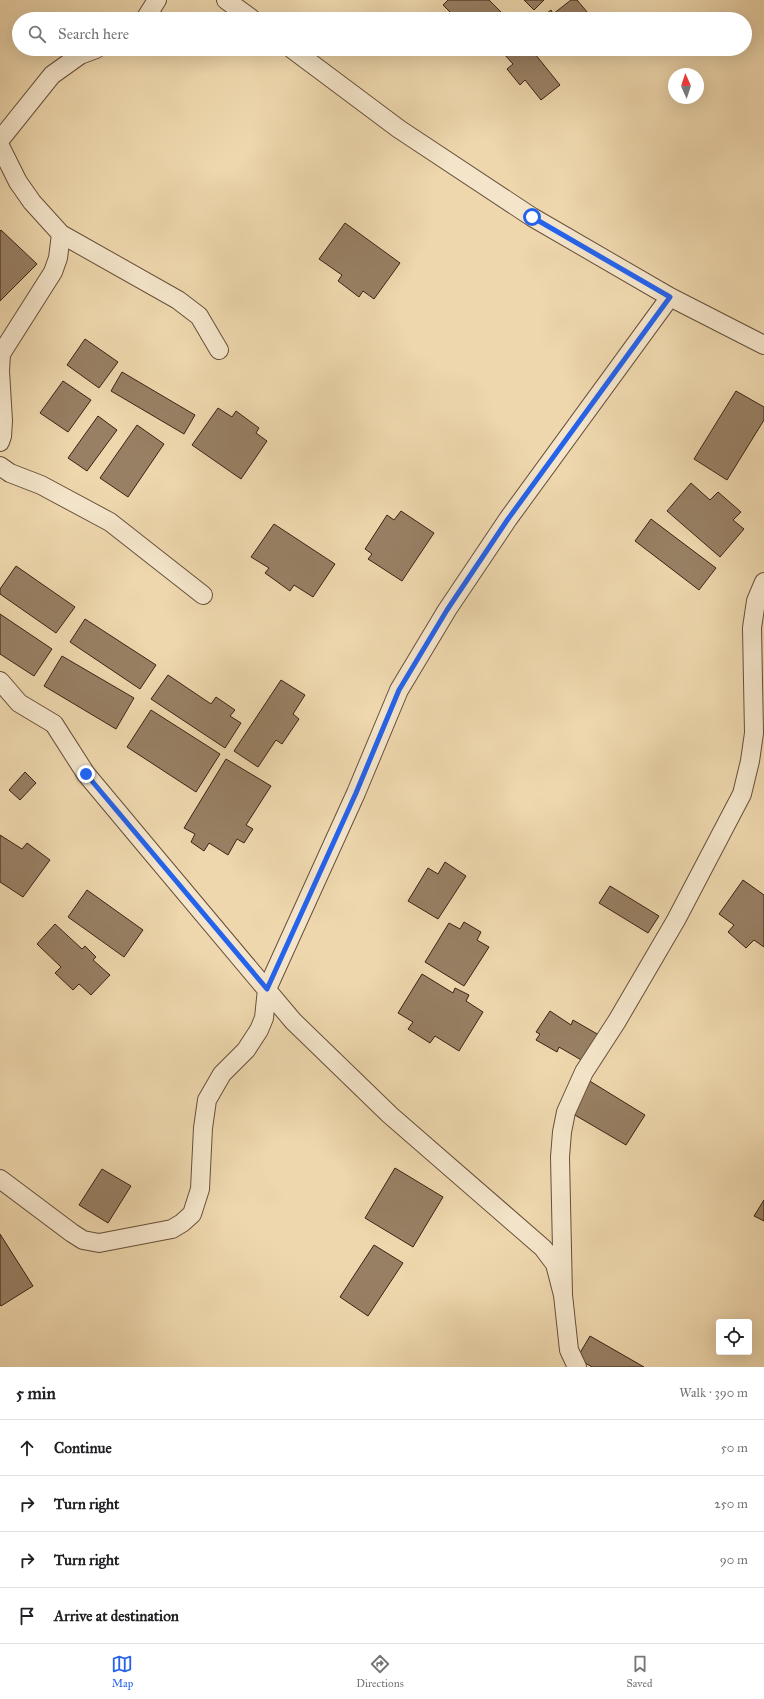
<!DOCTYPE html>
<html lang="en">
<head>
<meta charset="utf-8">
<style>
	body { margin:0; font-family:"IM FELL Great Primer",serif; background:#f6f6f6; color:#202124 }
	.controls { position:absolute; right:12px; bottom:12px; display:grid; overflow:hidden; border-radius:4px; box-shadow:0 4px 16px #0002 }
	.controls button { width:36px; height:36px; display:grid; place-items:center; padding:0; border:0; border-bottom:1px solid #e0e0e0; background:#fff; color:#202124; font:20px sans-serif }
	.compass { position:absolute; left:668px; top:68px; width:36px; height:36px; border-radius:50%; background:#fff; box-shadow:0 4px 16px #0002; rotate:357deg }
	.stop { position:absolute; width:12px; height:12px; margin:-9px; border:3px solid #2563eb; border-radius:50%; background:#fff }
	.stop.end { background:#2563eb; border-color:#fff; box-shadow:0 1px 4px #0008 }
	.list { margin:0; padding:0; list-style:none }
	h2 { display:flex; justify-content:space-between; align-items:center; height:52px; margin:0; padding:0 16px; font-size:17px }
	h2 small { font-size:13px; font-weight:400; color:#757577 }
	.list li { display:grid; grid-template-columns:26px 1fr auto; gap:12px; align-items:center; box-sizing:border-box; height:56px; padding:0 16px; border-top:1px solid #e0e0e0 }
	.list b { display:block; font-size:15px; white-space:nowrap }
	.list em { font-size:13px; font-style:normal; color:#757577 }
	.icon { flex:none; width:22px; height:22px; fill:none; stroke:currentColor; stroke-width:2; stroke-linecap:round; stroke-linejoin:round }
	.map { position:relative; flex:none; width:764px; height:1367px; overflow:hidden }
	.search { position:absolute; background:#fff; box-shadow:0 4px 16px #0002; left:12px; right:12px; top:12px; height:44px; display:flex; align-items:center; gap:10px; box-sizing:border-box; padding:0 14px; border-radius:22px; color:#757577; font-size:15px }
	.sheet { height:276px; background:#fff }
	nav { display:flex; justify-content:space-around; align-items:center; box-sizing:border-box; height:56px; border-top:1px solid #e0e0e0; background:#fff; font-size:11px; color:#757577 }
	nav a { display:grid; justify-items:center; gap:2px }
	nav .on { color:#2563eb }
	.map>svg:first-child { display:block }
</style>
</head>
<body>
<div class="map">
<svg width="764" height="1367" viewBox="0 0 764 1367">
	<rect width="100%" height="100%" fill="#eed7ad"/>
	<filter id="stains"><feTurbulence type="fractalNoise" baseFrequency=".005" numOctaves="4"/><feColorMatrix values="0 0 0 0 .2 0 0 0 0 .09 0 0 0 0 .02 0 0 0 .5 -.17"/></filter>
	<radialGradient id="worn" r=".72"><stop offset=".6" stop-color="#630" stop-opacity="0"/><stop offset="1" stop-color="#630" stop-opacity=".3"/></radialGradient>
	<!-- building -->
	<path fill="#988064" stroke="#3a2214" d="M 448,0 L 489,0 L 508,19 L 457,19 L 443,5 Z
		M 524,0 L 544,0 L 534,10 Z
		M 571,0 L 577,0 L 593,19 L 539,19 L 551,10 L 553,14 Z
		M 510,49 L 531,49 L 560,85 L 541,100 L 525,80 L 520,85 L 507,69 L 513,64 L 504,54 Z
		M 551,49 L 561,49 L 555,54 Z
		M 568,49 L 580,49 L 573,55 Z
		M 345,223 L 400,263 L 374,299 L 363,291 L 359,297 L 338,281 L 342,275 L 319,259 Z
		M 1,230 L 37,264 L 0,301 L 0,231 Z
		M 85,339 L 118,362 L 99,388 L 67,365 Z
		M 122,372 L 195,415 L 184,434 L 111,391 Z
		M 63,381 L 91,400 L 68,432 L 40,413 Z
		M 736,391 L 764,407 L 764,420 L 727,480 L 694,459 Z
		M 218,408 L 232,417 L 236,411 L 259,428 L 256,433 L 267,441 L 241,479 L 192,445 Z
		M 98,416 L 117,430 L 87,471 L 68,458 Z
		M 137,425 L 164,444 L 128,497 L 100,478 Z
		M 691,483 L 710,500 L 718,492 L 741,512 L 733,520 L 744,529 L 720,557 L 667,511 Z
		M 401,511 L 434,533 L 402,581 L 368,559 L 372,554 L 365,549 L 387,515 L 394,520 Z
		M 651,519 L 716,568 L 699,590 L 635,541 Z
		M 274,524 L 335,564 L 313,597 L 294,585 L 290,591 L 265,573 L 269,568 L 251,557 Z
		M 16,566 L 75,607 L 56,633 L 0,594 L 0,589 Z
		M 0,614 L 52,649 L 34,676 L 0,654 Z
		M 85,619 L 156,665 L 140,689 L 70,642 Z
		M 62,656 L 134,698 L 116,729 L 44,686 Z
		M 168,675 L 211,704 L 216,697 L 235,710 L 230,716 L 241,723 L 225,748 L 151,699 Z
		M 281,680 L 305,695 L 293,714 L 299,719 L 282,744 L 276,740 L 258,767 L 234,751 Z
		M 151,710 L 220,754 L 196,792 L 127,747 Z
		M 226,759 L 271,786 L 246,825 L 253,829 L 244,843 L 237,839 L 228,855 L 209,843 L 204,851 L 191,842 L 195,834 L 184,828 Z
		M 25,772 L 36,783 L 20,800 L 9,790 Z
		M 0,835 L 22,849 L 27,843 L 50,860 L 23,897 L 0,882 Z
		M 445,862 L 466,876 L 438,919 L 408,901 L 428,868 L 438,874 Z
		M 743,880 L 764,895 L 764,947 L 754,940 L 746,948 L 728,932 L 734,925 L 719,914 Z
		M 610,886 L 659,916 L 648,933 L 599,903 Z
		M 87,890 L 143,930 L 124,957 L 68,917 Z
		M 464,922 L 481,932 L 477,940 L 489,947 L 464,986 L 425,962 L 449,923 L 460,929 Z
		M 55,924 L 82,949 L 85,946 L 96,957 L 93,960 L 110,975 L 91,995 L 79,984 L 73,990 L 55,973 L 61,967 L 37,944 Z
		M 422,974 L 453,993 L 455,988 L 469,995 L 466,1001 L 483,1012 L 459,1051 L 435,1036 L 430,1043 L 408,1029 L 413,1022 L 398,1013 Z
		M 550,1011 L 571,1025 L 573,1020 L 599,1035 L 583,1061 L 559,1047 L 557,1052 L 536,1040 L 540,1034 L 536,1032 Z
		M 588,1080 L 645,1115 L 626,1145 L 568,1111 Z
		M 395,1168 L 443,1197 L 413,1247 L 365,1218 Z
		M 102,1169 L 131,1186 L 108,1223 L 79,1205 Z
		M 764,1200 L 764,1221 L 754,1216 Z
		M 0,1234 L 33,1286 L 1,1306 L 0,1305 Z
		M 374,1245 L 403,1263 L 368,1316 L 340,1297 Z
		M 590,1336 L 644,1367 L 592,1367 L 577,1358 Z"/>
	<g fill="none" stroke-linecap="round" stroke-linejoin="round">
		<defs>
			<path id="minor" d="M 226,0 L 252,19
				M 145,19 L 157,0
				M 292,49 L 399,129 L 532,217 L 670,297 L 764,345
				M 0,140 L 52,75 L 80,55 L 96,49
				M 0,146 L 18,182 L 32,202 L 61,234 L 178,300 L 199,316 L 219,350
				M 0,442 L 2,436 L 3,421 L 0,371 L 1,354 L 53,272 L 58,258 L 61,234
				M 0,466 L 10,473 L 41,485 L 110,522 L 203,595
				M 0,681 L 19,703 L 54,724 L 86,774 L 147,847 L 293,1021 L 390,1115 L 543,1248 L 555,1264 L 563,1295
				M 0,1179 L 72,1233 L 83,1240 L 99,1243 L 172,1229 L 182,1223 L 192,1214 L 200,1189 L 203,1128 L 207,1100 L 222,1074 L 246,1050 L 259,1030 L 264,1018 L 267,989 L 356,793 L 399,690 L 447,610 L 508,519 L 670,297
				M 577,1367 L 569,1350 L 563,1295 L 560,1157 L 562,1132 L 566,1112 L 584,1072 L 617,1021 L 676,920 L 742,794 L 750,761 L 754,733 L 752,628 L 756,601 L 764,582"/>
		</defs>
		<!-- minor casing -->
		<use href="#minor" stroke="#674f3a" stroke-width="20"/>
		<!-- minor -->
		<use href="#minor" stroke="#f4e5ca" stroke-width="18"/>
	</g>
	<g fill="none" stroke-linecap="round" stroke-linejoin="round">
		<!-- route -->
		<path stroke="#2563eb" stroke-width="5" d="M 86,774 L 267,989 L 356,793 L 399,690 L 447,610 L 508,519 L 670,297 L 532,217"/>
	</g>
	<rect width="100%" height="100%" filter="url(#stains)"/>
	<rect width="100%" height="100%" fill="url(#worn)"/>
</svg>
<div class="controls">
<button><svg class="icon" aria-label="locate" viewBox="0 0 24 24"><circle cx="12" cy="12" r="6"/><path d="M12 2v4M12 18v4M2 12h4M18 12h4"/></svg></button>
</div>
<svg class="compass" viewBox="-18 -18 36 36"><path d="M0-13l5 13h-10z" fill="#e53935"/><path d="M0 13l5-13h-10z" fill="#757577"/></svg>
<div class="stop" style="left:532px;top:217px"></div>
<div class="stop end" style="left:86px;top:774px"></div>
<div class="search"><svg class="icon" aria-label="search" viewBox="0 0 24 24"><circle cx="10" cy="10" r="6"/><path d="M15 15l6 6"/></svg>Search here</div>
</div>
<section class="sheet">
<h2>5 min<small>Walk · 390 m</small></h2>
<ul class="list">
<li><svg class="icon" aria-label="ahead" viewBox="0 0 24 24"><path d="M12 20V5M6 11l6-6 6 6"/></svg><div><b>Continue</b></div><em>50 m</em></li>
<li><svg class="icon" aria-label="right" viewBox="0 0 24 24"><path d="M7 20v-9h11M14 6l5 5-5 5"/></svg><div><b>Turn right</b></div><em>250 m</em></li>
<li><svg class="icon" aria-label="right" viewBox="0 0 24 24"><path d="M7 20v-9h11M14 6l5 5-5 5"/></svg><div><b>Turn right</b></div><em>90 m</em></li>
<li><svg class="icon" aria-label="arrive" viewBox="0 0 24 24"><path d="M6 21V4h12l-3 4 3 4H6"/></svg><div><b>Arrive at destination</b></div></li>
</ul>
</section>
<nav>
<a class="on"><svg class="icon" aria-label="map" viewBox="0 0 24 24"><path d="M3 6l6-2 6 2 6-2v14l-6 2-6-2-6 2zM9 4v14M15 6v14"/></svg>Map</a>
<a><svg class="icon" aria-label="directions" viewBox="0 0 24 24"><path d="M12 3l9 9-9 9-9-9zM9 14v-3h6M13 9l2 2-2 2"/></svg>Directions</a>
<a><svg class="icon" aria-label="saved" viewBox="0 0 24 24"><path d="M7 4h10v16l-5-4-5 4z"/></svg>Saved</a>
</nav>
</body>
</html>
